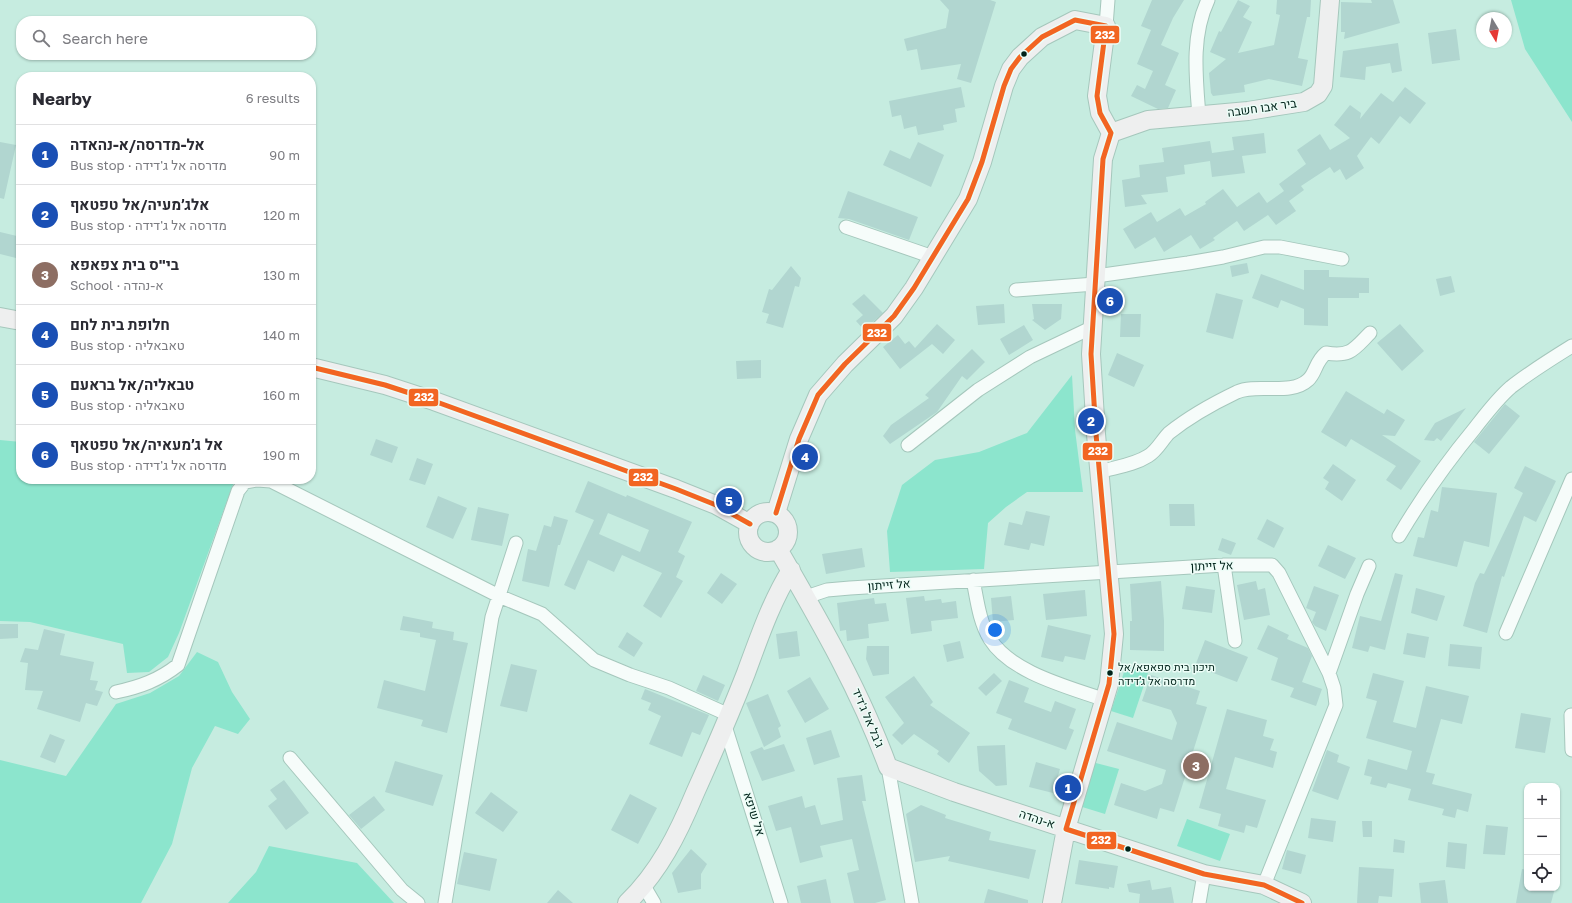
<!DOCTYPE html>
<html lang="en">
<head>
<meta charset="utf-8">
<style>
	body { margin:0; font-family:"Golos Text",Heebo,sans-serif; background:#f7f7f7; color:#2b2b33 }
	.controls { position:absolute; right:12px; bottom:12px; display:grid; overflow:hidden; border-radius:8px; box-shadow:0 1px 3px #0004 }
	.controls button { width:36px; height:36px; display:grid; place-items:center; padding:0; border:0; border-bottom:1px solid #e1e1e2; background:#fff; color:#2b2b33; font:20px sans-serif }
	.compass { position:absolute; left:1476px; top:12px; width:36px; height:36px; border-radius:50%; background:#fff; box-shadow:0 1px 3px #0004; rotate:170deg }
	.you { position:absolute; left:995px; top:630px; width:14px; height:14px; margin:-10px; border:3px solid #fff; border-radius:50%; background:#1a73e8; box-shadow:0 0 0 6px #1a73e833 }
	.badge { display:grid; place-items:center; width:26px; height:26px; border-radius:50%; background:#2563eb; color:#fff; font-size:13px; font-weight:700 }
	.pin { position:absolute; translate:-50% -50%; border:2px solid #fff; box-shadow:0 1px 4px #0006 }
	.list { margin:0; padding:0; list-style:none }
	h2 { display:flex; justify-content:space-between; align-items:center; height:52px; margin:0; padding:0 16px; font-size:17px }
	h2 small { font-size:13px; font-weight:400; color:#7c7c81 }
	.list li { display:grid; grid-template-columns:26px 1fr auto; gap:12px; align-items:center; box-sizing:border-box; height:60px; padding:0 16px; border-top:1px solid #e1e1e2 }
	.list b { display:block; font-size:15px; white-space:nowrap }
	.list p { margin:0; font-size:13px; white-space:nowrap; color:#7c7c81 }
	.list em { font-size:13px; font-style:normal; color:#7c7c81 }
	.icon { flex:none; width:22px; height:22px; fill:none; stroke:currentColor; stroke-width:2; stroke-linecap:round; stroke-linejoin:round }
	.map { position:relative; flex:none; width:1572px; height:903px; overflow:hidden }
	.search { position:absolute; background:#fff; box-shadow:0 1px 3px #0004; left:16px; top:16px; width:300px; height:44px; display:flex; align-items:center; gap:10px; box-sizing:border-box; padding:0 14px; border-radius:16px; color:#7c7c81; font-size:15px }
	.panel { position:absolute; background:#fff; box-shadow:0 1px 3px #0004; left:16px; top:72px; width:300px; height:412px; border-radius:16px }
	.map>svg:first-child { display:block }
</style>
</head>
<body>
<div class="map">
<svg width="1572" height="903" viewBox="0 0 1572 903">
	<rect width="100%" height="100%" fill="#c6ece0"/>
	<!-- green -->
	<path fill="#8ce5cd" d="M 1511,0 L 1572,0 L 1572,122 L 1525,49 Z
		M 1072,375 L 1075,430 L 1083,492 L 1027,492 L 1006,507 L 988,523 L 984,569 L 890,572 L 887,531 L 902,485 L 935,460 L 979,452 L 1027,433 Z
		M 0,440 L 21,442 L 21,479 L 235,479 L 179,633 L 168,657 L 149,672 L 127,673 L 123,644 L 30,622 L 0,621 Z
		M 197,652 L 218,662 L 232,692 L 250,719 L 238,734 L 215,726 L 192,768 L 172,844 L 141,903 L 0,903 L 0,760 L 66,776 L 116,704 L 150,693 L 179,676 Z
		M 1126,666 L 1148,673 L 1133,718 L 1111,711 Z
		M 1092,762 L 1119,769 L 1105,814 L 1079,806 Z
		M 1187,819 L 1230,834 L 1220,861 L 1177,846 Z
		M 269,846 L 357,863 L 394,903 L 228,903 L 256,872 Z"/>
	<!-- building -->
	<path fill="#b1d6d0" fill-rule="evenodd" d="M 940,0 L 990,0 L 996,2 L 971,83 L 957,79 L 961,64 L 921,70 L 917,49 L 907,51 L 904,39 L 946,28 L 949,10 Z
		M 1152,0 L 1184,0 L 1173,18 L 1161,45 L 1179,53 L 1165,85 L 1176,90 L 1168,108 L 1158,109 L 1131,96 L 1137,85 L 1145,89 L 1153,71 L 1137,64 L 1151,30 L 1141,26 Z
		M 1238,0 L 1250,6 L 1243,17 L 1252,22 L 1238,53 L 1274,45 L 1280,15 L 1276,14 L 1277,0 L 1311,0 L 1310,17 L 1307,17 L 1298,58 L 1308,60 L 1302,86 L 1269,79 L 1244,85 L 1245,92 L 1213,96 L 1211,93 L 1209,73 L 1226,59 L 1210,52 L 1219,31 L 1221,32 Z
		M 1371,0 L 1393,0 L 1400,23 L 1344,39 L 1345,32 L 1341,32 L 1341,2 L 1372,3 Z
		M 1456,29 L 1460,60 L 1432,64 L 1428,33 Z
		M 1398,43 L 1402,71 L 1392,73 L 1390,63 L 1366,67 L 1365,80 L 1340,77 L 1343,51 Z
		M 961,87 L 965,107 L 955,109 L 957,122 L 943,125 L 944,130 L 918,135 L 916,126 L 904,129 L 901,115 L 892,117 L 889,101 Z
		M 1405,87 L 1426,103 L 1410,124 L 1400,116 L 1379,144 L 1371,137 L 1357,156 L 1364,168 L 1346,180 L 1340,169 L 1334,173 L 1330,167 L 1301,186 L 1304,190 L 1289,201 L 1296,211 L 1276,225 L 1268,215 L 1244,231 L 1237,221 L 1213,238 L 1215,240 L 1200,249 L 1191,235 L 1164,252 L 1155,237 L 1135,249 L 1123,229 L 1151,212 L 1157,222 L 1180,208 L 1185,216 L 1206,204 L 1205,202 L 1223,189 L 1237,207 L 1259,192 L 1267,203 L 1284,191 L 1279,184 L 1306,164 L 1297,150 L 1320,134 L 1330,150 L 1350,138 L 1334,125 L 1350,105 L 1361,113 L 1360,119 L 1381,93 L 1393,102 Z
		M 1264,133 L 1266,153 L 1242,156 L 1245,173 L 1212,177 L 1210,161 L 1184,165 L 1185,174 L 1166,177 L 1168,192 L 1141,195 L 1147,204 L 1125,207 L 1122,180 L 1140,177 L 1139,165 L 1164,162 L 1162,148 L 1210,141 L 1212,153 L 1234,150 L 1232,137 Z
		M 0,142 L 16,145 L 4,199 L 0,198 Z
		M 918,142 L 944,155 L 931,187 L 883,165 L 890,150 L 910,159 Z
		M 848,191 L 918,217 L 909,240 L 849,219 L 838,218 Z
		M 0,232 L 21,237 L 16,258 L 0,254 Z
		M 1247,263 L 1249,273 L 1232,277 L 1230,266 Z
		M 791,266 L 801,278 L 799,287 L 795,286 L 783,328 L 766,323 L 769,314 L 762,312 L 769,289 L 772,290 Z
		M 1304,270 L 1329,270 L 1329,277 L 1369,278 L 1369,293 L 1359,293 L 1359,298 L 1328,298 L 1328,326 L 1304,325 L 1304,309 L 1281,300 L 1278,308 L 1252,298 L 1261,274 L 1304,290 Z
		M 1451,276 L 1455,292 L 1440,296 L 1436,279 Z
		M 1216,293 L 1243,300 L 1233,339 L 1206,332 Z
		M 864,294 L 883,313 L 864,330 L 856,321 L 863,315 L 852,304 Z
		M 1004,304 L 1005,323 L 978,325 L 976,306 Z
		M 1032,304 L 1062,304 L 1061,319 L 1045,330 L 1032,320 L 1034,319 Z
		M 1121,314 L 1141,314 L 1140,337 L 1120,337 Z
		M 937,324 L 955,340 L 943,354 L 932,344 L 900,369 L 883,347 L 898,335 L 905,344 L 909,341 L 915,348 Z
		M 1400,324 L 1424,351 L 1402,371 L 1377,343 Z
		M 1024,325 L 1033,340 L 1009,355 L 1000,339 Z
		M 972,349 L 985,362 L 967,380 L 962,376 L 937,412 L 890,444 L 883,436 L 891,425 L 929,398 L 925,395 Z
		M 1117,353 L 1144,365 L 1134,387 L 1108,375 Z
		M 761,360 L 761,378 L 737,379 L 736,361 Z
		M 1346,391 L 1384,414 L 1387,409 L 1405,420 L 1395,436 L 1382,435 L 1421,461 L 1401,490 L 1386,480 L 1396,466 L 1351,439 L 1346,447 L 1321,432 Z
		M 1505,404 L 1520,416 L 1489,454 L 1474,442 Z
		M 1466,408 L 1441,441 L 1437,438 L 1434,441 L 1424,440 L 1435,423 Z
		M 376,439 L 398,447 L 392,463 L 370,455 Z
		M 417,458 L 433,464 L 425,485 L 409,480 Z
		M 1333,464 L 1356,480 L 1342,501 L 1325,489 L 1329,482 L 1323,478 Z
		M 1525,466 L 1556,481 L 1536,522 L 1524,516 L 1504,577 L 1502,576 L 1487,633 L 1463,626 L 1475,583 L 1480,573 L 1484,574 L 1523,493 L 1514,488 Z
		M 588,481 L 626,497 L 627,495 L 692,522 L 678,552 L 685,556 L 676,577 L 683,581 L 661,618 L 643,606 L 662,573 L 622,555 L 614,572 L 588,560 L 575,590 L 564,585 L 594,520 L 575,512 ZM 608,513 L 649,530 L 640,552 L 599,534 Z
		M 1442,487 L 1497,493 L 1489,547 L 1464,541 L 1457,567 L 1413,556 L 1418,537 L 1424,538 L 1431,510 L 1438,512 Z
		M 438,496 L 467,508 L 453,539 L 426,527 Z
		M 1169,504 L 1194,504 L 1195,526 L 1170,526 Z
		M 478,507 L 509,514 L 502,546 L 471,540 Z
		M 1026,511 L 1050,516 L 1044,546 L 1031,543 L 1029,550 L 1004,545 L 1009,522 L 1022,525 Z
		M 554,516 L 568,520 L 560,545 L 558,545 L 549,587 L 522,581 L 528,549 L 536,551 L 544,525 L 551,527 Z
		M 1267,519 L 1284,528 L 1274,548 L 1257,539 Z
		M 1222,538 L 1236,543 L 1231,555 L 1218,550 Z
		M 1328,545 L 1356,558 L 1345,579 L 1318,566 Z
		M 862,548 L 865,567 L 826,574 L 822,554 Z
		M 721,573 L 737,584 L 722,604 L 707,593 Z
		M 1395,573 L 1403,575 L 1385,650 L 1370,646 L 1368,652 L 1352,648 L 1360,616 L 1381,621 Z
		M 1161,581 L 1164,621 L 1164,651 L 1130,650 L 1130,621 L 1132,621 L 1130,584 Z
		M 1256,581 L 1258,590 L 1265,588 L 1270,615 L 1244,620 L 1237,585 Z
		M 1186,586 L 1215,590 L 1212,613 L 1182,609 Z
		M 1314,586 L 1339,595 L 1326,631 L 1315,626 L 1312,622 L 1316,612 L 1306,608 Z
		M 1416,588 L 1445,596 L 1437,621 L 1411,613 Z
		M 1085,590 L 1087,616 L 1046,620 L 1043,594 Z
		M 924,596 L 925,601 L 941,599 L 942,603 L 956,601 L 958,618 L 931,621 L 932,631 L 911,634 L 906,598 Z
		M 1011,596 L 1014,620 L 993,622 L 991,598 Z
		M 874,598 L 875,604 L 886,603 L 889,621 L 868,624 L 869,638 L 847,641 L 846,630 L 840,631 L 837,603 Z
		M 403,616 L 433,622 L 432,628 L 454,632 L 453,640 L 468,643 L 447,733 L 421,726 L 423,720 L 377,708 L 384,680 L 425,691 L 436,640 L 420,637 L 420,633 L 400,630 Z
		M 0,624 L 18,624 L 18,638 L 0,639 Z
		M 1048,625 L 1091,635 L 1085,660 L 1065,656 L 1063,662 L 1041,657 Z
		M 1268,625 L 1289,635 L 1287,639 L 1308,648 L 1312,656 L 1302,682 L 1322,689 L 1316,706 L 1290,697 L 1294,688 L 1271,680 L 1278,658 L 1257,649 Z
		M 44,629 L 65,634 L 60,655 L 94,662 L 90,680 L 98,681 L 95,690 L 103,692 L 97,706 L 86,703 L 80,722 L 37,709 L 43,691 L 25,690 L 28,663 L 20,662 L 25,648 L 38,650 Z
		M 797,631 L 800,656 L 779,659 L 776,634 Z
		M 627,632 L 643,643 L 634,657 L 618,647 Z
		M 1407,633 L 1429,637 L 1425,658 L 1403,654 Z
		M 1205,640 L 1248,657 L 1237,682 L 1195,666 Z
		M 960,641 L 964,658 L 947,662 L 943,645 Z
		M 1450,644 L 1482,647 L 1480,669 L 1448,666 Z
		M 867,646 L 889,646 L 889,674 L 873,676 L 866,659 Z
		M 511,664 L 537,670 L 527,712 L 500,706 Z
		M 994,673 L 1002,681 L 986,696 L 978,688 Z
		M 1373,673 L 1404,681 L 1393,722 L 1416,728 L 1426,686 L 1469,696 L 1462,724 L 1441,719 L 1426,772 L 1435,774 L 1432,784 L 1472,794 L 1468,812 L 1457,809 L 1455,818 L 1442,815 L 1444,809 L 1408,800 L 1411,789 L 1388,783 L 1386,788 L 1370,784 L 1372,777 L 1364,775 L 1368,759 L 1407,770 L 1412,751 L 1366,738 L 1377,701 L 1366,698 Z
		M 703,675 L 725,685 L 718,701 L 696,691 Z
		M 1151,675 L 1200,691 L 1196,704 L 1207,707 L 1174,812 L 1160,808 L 1157,819 L 1114,805 L 1121,783 L 1145,791 L 1162,784 L 1166,770 L 1107,751 L 1117,722 L 1172,740 L 1177,723 L 1171,710 L 1142,701 Z
		M 914,676 L 933,702 L 930,705 L 970,733 L 949,763 L 937,754 L 939,751 L 914,734 L 902,745 L 892,735 L 904,723 L 885,697 Z
		M 810,677 L 829,709 L 805,723 L 787,691 Z
		M 1009,680 L 1029,688 L 1024,702 L 1051,712 L 1055,701 L 1076,709 L 1069,728 L 1074,730 L 1066,750 L 1008,729 L 1012,719 L 996,713 Z
		M 645,689 L 709,715 L 700,735 L 692,732 L 682,757 L 649,744 L 661,716 L 648,710 L 651,703 L 641,699 Z
		M 768,694 L 781,726 L 778,728 L 781,737 L 764,747 L 746,703 Z
		M 1227,709 L 1267,720 L 1263,736 L 1274,739 L 1270,750 L 1277,752 L 1273,768 L 1235,757 L 1226,789 L 1266,800 L 1257,828 L 1246,825 L 1244,833 L 1218,826 L 1221,814 L 1199,808 Z
		M 1521,713 L 1551,718 L 1545,753 L 1515,748 Z
		M 831,730 L 840,757 L 814,765 L 806,738 Z
		M 50,734 L 65,740 L 55,763 L 40,757 Z
		M 784,744 L 795,771 L 762,781 L 750,752 L 762,747 L 764,750 Z
		M 1005,745 L 1007,785 L 996,786 L 979,771 L 977,746 Z
		M 1327,750 L 1339,755 L 1337,762 L 1350,767 L 1338,800 L 1312,791 Z
		M 395,761 L 443,775 L 433,806 L 385,792 Z
		M 1036,762 L 1060,769 L 1053,793 L 1029,787 Z
		M 862,775 L 866,801 L 862,801 L 886,900 L 875,903 L 854,903 L 847,873 L 859,870 L 852,839 L 820,846 L 823,857 L 800,863 L 791,827 L 776,831 L 768,806 L 802,796 L 805,808 L 815,805 L 821,825 L 843,820 L 837,778 Z
		M 284,780 L 309,813 L 286,830 L 268,806 L 277,799 L 270,790 Z
		M 491,792 L 518,812 L 503,832 L 475,813 Z
		M 630,794 L 657,808 L 638,844 L 611,830 Z
		M 374,796 L 385,810 L 361,829 L 349,815 Z
		M 921,805 L 946,815 L 945,818 L 991,832 L 989,840 L 1036,850 L 1029,879 L 948,861 L 950,856 L 915,862 L 906,814 Z
		M 1311,818 L 1336,821 L 1333,842 L 1308,838 Z
		M 1362,821 L 1372,821 L 1372,837 L 1363,837 Z
		M 1486,825 L 1508,827 L 1505,855 L 1483,854 Z
		M 1394,839 L 1405,841 L 1404,853 L 1393,852 Z
		M 1448,842 L 1467,844 L 1465,869 L 1446,867 Z
		M 691,849 L 707,864 L 701,874 L 701,889 L 678,893 L 672,873 Z
		M 1287,850 L 1306,855 L 1301,874 L 1282,869 Z
		M 464,852 L 497,859 L 490,891 L 457,884 Z
		M 1079,860 L 1118,866 L 1114,888 L 1109,887 L 1109,889 L 1075,884 Z
		M 1359,867 L 1394,869 L 1392,897 L 1379,896 L 1378,903 L 1357,903 Z
		M 1522,869 L 1527,870 L 1527,888 L 1555,888 L 1551,903 L 1516,903 Z
		M 826,879 L 831,903 L 801,903 L 797,886 Z
		M 1150,880 L 1152,890 L 1171,887 L 1174,903 L 1139,903 L 1140,894 L 1129,892 L 1127,884 Z
		M 1445,880 L 1448,903 L 1421,903 L 1419,883 Z
		M 988,889 L 1028,900 L 1028,903 L 984,903 Z
		M 558,890 L 573,903 L 547,903 Z"/>
	<g fill="none" stroke-linecap="round" stroke-linejoin="round">
		<defs>
			<path id="street" d="M 1106,26 L 1108,0
				M 1199,116 C 1196,77 1191,36 1208,0
				M 846,227 L 933,257
				M 1096,276 L 1188,263 L 1223,257 L 1264,247 L 1280,247 L 1342,259
				M 1016,290 L 1095,284
				M 908,445 L 978,390 L 1030,357 L 1093,327
				M 1099,472 C 1116,467 1134,465 1148,456 C 1157,451 1162,440 1169,433 C 1189,417 1214,403 1237,392 C 1257,383 1291,396 1308,380 C 1316,373 1315,362 1326,353 C 1351,357 1354,349 1370,333
				M 1399,536 C 1422,497 1446,463 1475,428 C 1486,414 1497,399 1511,387 C 1530,372 1551,359 1572,346
				M 1224,565 L 1235,641
				M 973,580 C 977,599 979,621 990,639 C 1011,673 1069,687 1105,700
				M 806,597 L 827,590 L 850,588 L 1224,565 L 1272,565 L 1279,573 L 1329,673 L 1334,688 L 1336,705 L 1264,885
				M 1506,633 L 1572,479
				M 1329,673 L 1357,594 L 1369,566
				M 116,692 C 140,687 159,680 178,665 L 238,491 L 245,482 L 257,480 L 271,481 L 499,596 L 542,614 L 594,660 L 630,675 L 669,688 L 729,715
				M 1571,715 L 1572,750
				M 725,726 L 781,903
				M 290,758 L 402,890 L 418,903
				M 888,767 L 912,903
				M 644,886 L 654,903
				M 445,903 L 492,617 L 516,543
				M 1199,903 L 1204,874"/>
			<path id="secondary" d="M 1111,133 L 1148,120 L 1248,111 L 1304,102 L 1318,94 L 1323,86 L 1330,0
				M 0,317 L 21,321
				M 311,367 L 385,385 L 434,401 L 676,489 L 716,505 L 750,524
				M748 532a20 20 0 1 1 40 0a20 20 0 1 1-40 0Z
				M 776,513 L 799,439 L 818,395 L 845,364 L 894,316 L 914,288 L 968,199 L 982,162 L 1004,86 L 1011,69 L 1020,57 L 1042,37 L 1075,20 L 1106,26 L 1097,96 L 1100,113 L 1111,133
				M 778,549 C 819,620 860,690 888,767 L 954,792 L 1204,874 L 1264,885 L 1302,903
				M 627,903 C 659,872 678,834 695,793 C 713,753 730,714 746,673 C 759,638 771,602 791,570
				M 1052,903 L 1066,829 L 1109,684 L 1114,634 L 1096,434 L 1091,354 L 1103,159 L 1111,133"/>
		</defs>
		<!-- street casing -->
		<use href="#street" stroke="#a5c7bc" stroke-width="15"/>
		<!-- secondary casing -->
		<use href="#secondary" stroke="#a5c7bc" stroke-width="20"/>
		<!-- street -->
		<use href="#street" stroke="#f6fcfa" stroke-width="13"/>
		<!-- secondary -->
		<use href="#secondary" stroke="#eeefef" stroke-width="18"/>
		<defs>
			<path id="bus-1" d="M 311,367 L 385,385 L 434,401 L 676,489 L 716,505 L 750,524
				M 776,513 L 799,439 L 818,395 L 845,364 L 894,316 L 914,288 L 968,199 L 982,162 L 1004,86 L 1011,69 L 1020,57 L 1042,37 L 1075,20 L 1106,26 L 1097,96 L 1100,113 L 1111,133 L 1103,159 L 1091,354 L 1096,434 L 1114,634 L 1109,684 L 1066,829 L 1204,874 L 1264,885 L 1302,903"/>
		</defs>
		<!-- bus-1 casing -->
		<use href="#bus-1" stroke="#ecfdf7" stroke-width="8"/>
		<!-- bus-1 -->
		<use href="#bus-1" stroke="#f26522" stroke-width="5"/>
	</g>
	<!-- markers -->
	<g fill="#00231a" stroke="#ecfdf7" stroke-width="1.5">
		<circle cx="1024" cy="54" r="3.5"/>
		<circle cx="1110" cy="673" r="3.5"/>
		<circle cx="1128" cy="849" r="3.5"/>
	</g>
	<g text-anchor="middle" stroke-width="3" stroke-linejoin="round" paint-order="stroke">
		<!-- bus labels -->
		<g font-size="11" fill="#00231a" stroke="#ecfdf7" text-anchor="start">
			<text x="1118" y="671">תיכון בית ספאפא/אל<tspan x="1118" dy="14">מדרסה אל ג׳דידה</tspan></text>
		</g>
		<!-- street labels -->
		<g font-size="12" fill="#00231a" stroke="#ecfdf7">
			<text transform="translate(1262 108) rotate(-8)" y="4">ביר אבו חשבה</text>
			<text transform="translate(1212 566) rotate(-2)" y="4">אל זייתון</text>
			<text transform="translate(889 585) rotate(-4)" y="4">אל זייתון</text>
			<text transform="translate(868 718) rotate(67)" y="4">ג'בל אל ג'דיד</text>
			<text transform="translate(754 814) rotate(72)" y="4">אל שיפא</text>
			<text transform="translate(1037 819) rotate(18)" y="4">א-נהדה</text>
		</g>
	</g>
	<g stroke="#ecfdf7" stroke-width="1.5">
		<rect x="1090" y="25" width="30" height="19" rx="4" fill="#f26522"/>
		<rect x="862" y="323" width="30" height="19" rx="4" fill="#f26522"/>
		<rect x="408" y="388" width="31" height="19" rx="4" fill="#f26522"/>
		<rect x="1082" y="442" width="31" height="19" rx="4" fill="#f26522"/>
		<rect x="628" y="468" width="31" height="19" rx="4" fill="#f26522"/>
		<rect x="1086" y="831" width="31" height="19" rx="4" fill="#f26522"/>
	</g>
	<g font-size="11" text-anchor="middle" font-weight="bold" fill="#fff">
		<text x="1105" y="39">232</text>
		<text x="877" y="337">232</text>
		<text x="424" y="401">232</text>
		<text x="1098" y="455">232</text>
		<text x="643" y="481">232</text>
		<text x="1101" y="844">232</text>
	</g>
</svg>
<div class="controls">
<button>+</button>
<button>−</button>
<button><svg class="icon" aria-label="locate" viewBox="0 0 24 24"><circle cx="12" cy="12" r="6"/><path d="M12 2v4M12 18v4M2 12h4M18 12h4"/></svg></button>
</div>
<svg class="compass" viewBox="-18 -18 36 36"><path d="M0-13l5 13h-10z" fill="#e53935"/><path d="M0 13l5-13h-10z" fill="#7c7c81"/></svg>
<div class="you"></div>
<div class="pin badge" style="left:1068px;top:788px;background:#1a4fb4">1</div>
<div class="pin badge" style="left:1091px;top:421px;background:#1a4fb4">2</div>
<div class="pin badge" style="left:1196px;top:766px;background:#8d6e63">3</div>
<div class="pin badge" style="left:805px;top:457px;background:#1a4fb4">4</div>
<div class="pin badge" style="left:729px;top:501px;background:#1a4fb4">5</div>
<div class="pin badge" style="left:1110px;top:301px;background:#1a4fb4">6</div>
<div class="search"><svg class="icon" aria-label="search" viewBox="0 0 24 24"><circle cx="10" cy="10" r="6"/><path d="M15 15l6 6"/></svg>Search here</div>
<section class="panel">
<h2>Nearby<small>6 results</small></h2>
<ul class="list">
<li><span class="badge" style="background:#1a4fb4">1</span><div><b>אל-מדרסה/א-נהאדה</b><p>Bus stop · מדרסה אל ג'דידה</p></div><em>90 m</em></li>
<li><span class="badge" style="background:#1a4fb4">2</span><div><b>אלג׳מעיה/אל טפטאף</b><p>Bus stop · מדרסה אל ג'דידה</p></div><em>120 m</em></li>
<li><span class="badge" style="background:#8d6e63">3</span><div><b>בי&quot;ס בית צפאפא</b><p>School · א-נהדה</p></div><em>130 m</em></li>
<li><span class="badge" style="background:#1a4fb4">4</span><div><b>חלופת בית לחם</b><p>Bus stop · טאבאליה</p></div><em>140 m</em></li>
<li><span class="badge" style="background:#1a4fb4">5</span><div><b>טבאליה/אל בראעם</b><p>Bus stop · טאבאליה</p></div><em>160 m</em></li>
<li><span class="badge" style="background:#1a4fb4">6</span><div><b>אל ג׳מעאיה/אל טפטאף</b><p>Bus stop · מדרסה אל ג'דידה</p></div><em>190 m</em></li>
</ul>
</section>
</div>
</body>
</html>
